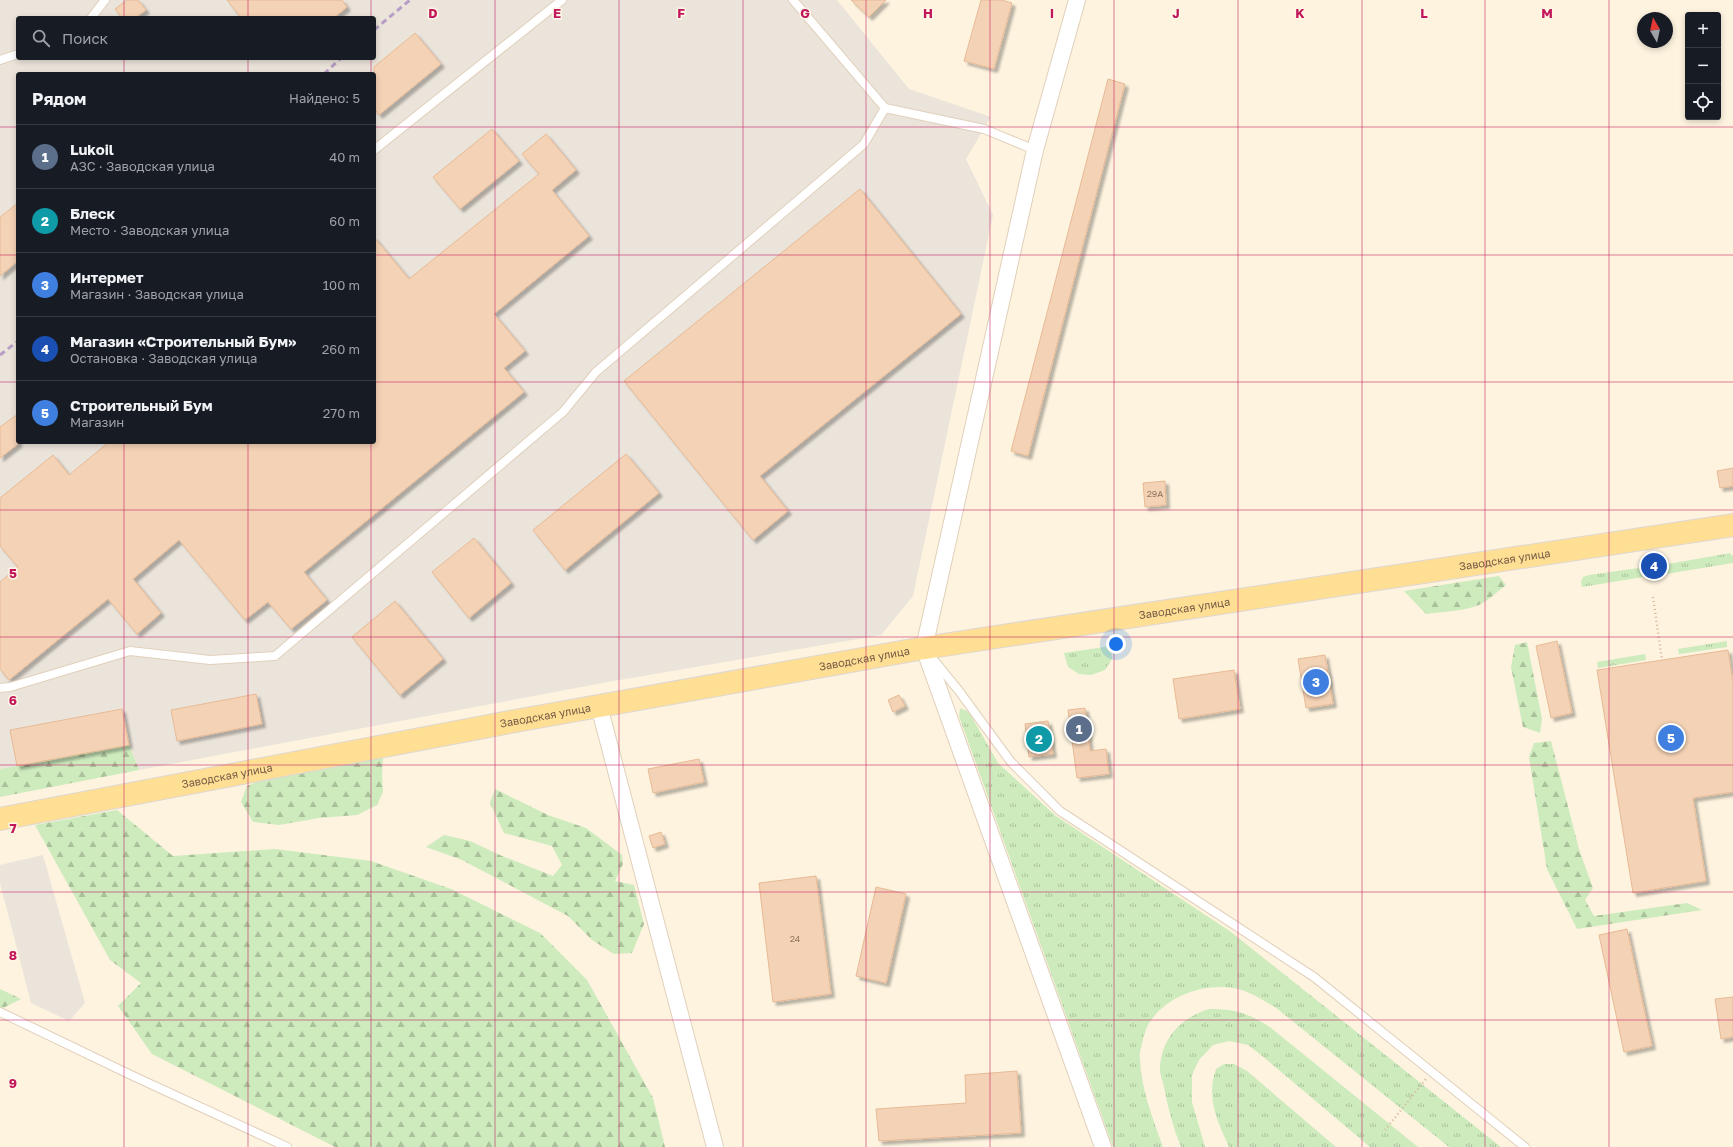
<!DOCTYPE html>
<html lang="ru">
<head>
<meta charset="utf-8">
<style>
	body { margin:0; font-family:"Golos Text",sans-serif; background:#242831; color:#f1f3f6 }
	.controls { position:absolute; right:12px; top:12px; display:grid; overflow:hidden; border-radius:4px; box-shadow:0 2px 6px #0003 }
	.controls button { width:36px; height:36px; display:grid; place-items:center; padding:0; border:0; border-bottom:1px solid #363941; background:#171b24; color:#f1f3f6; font:20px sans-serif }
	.compass { position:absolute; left:1637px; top:12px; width:36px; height:36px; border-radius:50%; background:#171b24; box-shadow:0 2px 6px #0003; rotate:351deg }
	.you { position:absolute; left:1116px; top:644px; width:14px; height:14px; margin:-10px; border:3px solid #fff; border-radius:50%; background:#1a73e8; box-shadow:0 0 0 6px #1a73e833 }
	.badge { display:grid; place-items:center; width:26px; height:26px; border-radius:50%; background:#2563eb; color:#fff; font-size:13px; font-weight:700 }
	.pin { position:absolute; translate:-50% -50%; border:2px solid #fff; box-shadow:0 1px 4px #0006 }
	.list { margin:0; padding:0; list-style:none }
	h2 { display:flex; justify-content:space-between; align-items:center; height:52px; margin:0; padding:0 16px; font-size:17px }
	h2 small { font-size:13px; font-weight:400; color:#9ea1a6 }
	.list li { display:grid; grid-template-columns:26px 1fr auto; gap:12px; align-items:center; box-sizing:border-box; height:64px; padding:0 16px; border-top:1px solid #363941 }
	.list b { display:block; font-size:15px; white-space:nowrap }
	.list p { margin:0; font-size:13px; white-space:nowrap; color:#9ea1a6 }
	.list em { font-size:13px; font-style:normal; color:#9ea1a6 }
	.icon { flex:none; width:22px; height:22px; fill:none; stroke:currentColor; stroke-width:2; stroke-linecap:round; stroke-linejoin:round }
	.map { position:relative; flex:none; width:1733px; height:1147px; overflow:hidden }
	.search { position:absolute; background:#171b24; box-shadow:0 2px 6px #0003; left:16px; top:16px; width:360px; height:44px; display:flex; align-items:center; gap:10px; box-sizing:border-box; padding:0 14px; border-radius:4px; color:#9ea1a6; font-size:15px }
	.panel { position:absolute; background:#171b24; box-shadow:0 2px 6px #0003; left:16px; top:72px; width:360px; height:372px; border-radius:4px }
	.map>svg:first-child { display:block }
</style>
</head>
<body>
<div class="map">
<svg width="1733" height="1147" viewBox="0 0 1733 1147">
	<defs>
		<pattern id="grass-tufts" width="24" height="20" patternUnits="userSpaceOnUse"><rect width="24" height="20" fill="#cdebbd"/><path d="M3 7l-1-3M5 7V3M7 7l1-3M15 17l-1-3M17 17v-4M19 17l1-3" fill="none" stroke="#abc19b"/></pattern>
		<pattern id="forest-firs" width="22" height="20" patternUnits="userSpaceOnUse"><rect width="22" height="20" fill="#cdebbd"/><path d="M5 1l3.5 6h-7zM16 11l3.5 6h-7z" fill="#abc19b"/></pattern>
		<filter id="shadow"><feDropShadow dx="3.5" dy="3.5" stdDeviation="1" flood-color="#0004"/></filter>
	</defs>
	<rect width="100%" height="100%" fill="#fdf3df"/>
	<!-- industrial -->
	<path fill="#ebe4db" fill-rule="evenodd" d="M 0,0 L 837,0 L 909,89 L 991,117 L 966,159 L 993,215 L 913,596 L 881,635 L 608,682 L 139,770 L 129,745 L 0,769 ZM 18,18 L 374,18 L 374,58 L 18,58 ZM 18,74 L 374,74 L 374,442 L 18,442 Z
		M 43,855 L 85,1003 L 69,1021 L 31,1003 L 0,883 L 0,865 Z"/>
	<!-- grass -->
	<path fill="url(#grass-tufts)" d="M 1730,553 L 1733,556 L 1733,563 L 1666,574 L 1665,568 L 1668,564 Z
		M 1639,568 L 1643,577 L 1582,587 L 1581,582 L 1583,577 L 1589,575 Z
		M 1727,641 L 1727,647 L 1679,654 L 1678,649 Z
		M 1111,646 L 1112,659 L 1105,670 L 1091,675 L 1079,674 L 1068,667 L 1064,653 Z
		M 1645,654 L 1646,660 L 1598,668 L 1597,662 Z
		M 960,708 L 969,712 L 998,763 L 1056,816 L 1231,932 L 1501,1147 L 1449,1147 L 1275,1007 C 1262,1000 1248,990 1233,988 C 1205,983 1169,995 1152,1019 C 1146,1026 1144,1035 1142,1044 C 1141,1049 1139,1054 1140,1059 C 1141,1089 1153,1119 1163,1147 L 1113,1147 L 959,716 Z
		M 1209,1009 C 1237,1009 1248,1013 1271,1028 L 1418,1147 L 1370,1147 L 1261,1055 L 1248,1045 L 1229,1041 L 1213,1045 L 1199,1060 L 1192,1075 L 1192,1102 L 1205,1147 L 1181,1147 C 1173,1127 1168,1108 1164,1087 C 1163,1082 1160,1075 1160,1069 C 1161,1038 1181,1018 1209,1009 Z
		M 1224,1064 L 1234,1064 L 1247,1071 L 1336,1147 L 1229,1147 C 1217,1120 1206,1098 1216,1069 Z"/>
	<!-- forest -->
	<path fill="url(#forest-firs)" d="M 1499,576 L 1506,585 C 1498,591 1488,601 1479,605 C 1464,611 1442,612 1426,614 L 1404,591 Z
		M 1527,642 L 1542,719 L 1540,733 L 1523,727 L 1511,667 L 1515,645 Z
		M 1551,741 L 1579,849 L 1593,888 L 1585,900 L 1594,916 L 1687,903 L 1702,910 L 1577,929 L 1547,869 L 1529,757 L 1534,743 Z
		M 129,745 L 139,770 L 0,797 L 0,769 Z
		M 383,756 L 382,775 L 383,792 L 377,805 L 357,815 L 319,818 L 279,825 L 253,822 L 241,802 L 247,786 L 264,779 Z
		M 495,789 L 548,815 L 586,828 L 622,855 L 623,864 L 615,881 L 634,885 L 644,924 L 632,953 L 614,954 L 592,940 L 568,916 L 462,860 L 426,847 L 444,835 L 470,841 L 502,856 L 553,876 L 562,865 L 552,846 L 504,833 L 490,803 Z
		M 117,810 L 173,856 L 275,849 L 371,861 L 451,889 L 540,933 L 587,980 L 653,1098 L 665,1147 L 335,1147 L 152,1054 L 118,1006 L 141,983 L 110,960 L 35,825 Z
		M 0,989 L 21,999 L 3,1008 L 0,1007 Z"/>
	<!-- building -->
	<path fill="#f4d2b5" stroke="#e7ba95" filter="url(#shadow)" d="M 127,0 L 138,0 L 146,10 L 135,18 L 122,18 L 115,9 Z
		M 227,0 L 342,0 L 347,7 L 334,18 L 241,18 Z
		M 851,0 L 886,0 L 869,17 Z
		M 981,0 L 1002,0 L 1012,3 L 994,69 L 964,61 Z
		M 415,33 L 441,64 L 379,115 L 374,108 L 374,67 Z
		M 1108,79 L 1125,84 L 1028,456 L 1011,451 Z
		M 492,129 L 519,161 L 460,209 L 433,177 Z
		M 546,134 L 576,170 L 552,190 L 589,236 L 494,314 L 525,351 L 504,368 L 524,392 L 304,572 L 327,600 L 291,629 L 268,602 L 245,620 L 179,540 L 133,579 L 161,613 L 137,634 L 108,599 L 9,680 L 0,669 L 0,582 L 18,567 L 0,546 L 0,498 L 53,455 L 69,475 L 109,442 L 374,442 L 374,237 L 409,279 L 539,174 L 522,154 Z
		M 860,189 L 961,314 L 760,476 L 788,511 L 753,540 L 624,381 Z
		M 18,203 L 18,261 L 0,276 L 0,217 Z
		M 18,414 L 18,444 L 0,458 L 0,427 Z
		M 626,454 L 659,493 L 565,570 L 533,530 Z
		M 1733,468 L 1733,486 L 1720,488 L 1717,471 Z
		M 1165,481 L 1166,505 L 1145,507 L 1143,483 Z
		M 474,538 L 511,583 L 469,618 L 432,572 Z
		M 395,601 L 443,659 L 400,695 L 352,637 Z
		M 1557,641 L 1572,713 L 1551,718 L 1536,646 Z
		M 1728,650 L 1733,683 L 1733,792 L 1693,798 L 1706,881 L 1633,893 L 1597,670 Z
		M 1325,655 L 1333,704 L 1306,708 L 1298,659 Z
		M 1234,670 L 1240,709 L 1179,719 L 1173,679 Z
		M 256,694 L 262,724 L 177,741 L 171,710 Z
		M 899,695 L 905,706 L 893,712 L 888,700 Z
		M 1085,708 L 1090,751 L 1106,749 L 1109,774 L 1077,778 L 1068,710 Z
		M 122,709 L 129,745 L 17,766 L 10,730 Z
		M 1048,721 L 1053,754 L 1029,757 L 1025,724 Z
		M 699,759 L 704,782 L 653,793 L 648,769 Z
		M 661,832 L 665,844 L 653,848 L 649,836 Z
		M 816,876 L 831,994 L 773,1002 L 759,883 Z
		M 876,887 L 906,894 L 886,983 L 856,976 Z
		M 1627,929 L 1652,1046 L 1624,1052 L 1599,935 Z
		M 1733,997 L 1733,1037 L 1721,1039 L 1715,999 Z
		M 1017,1071 L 1021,1133 L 879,1141 L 876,1109 L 966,1103 L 965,1075 Z"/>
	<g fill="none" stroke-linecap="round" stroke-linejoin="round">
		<defs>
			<path id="service" d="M 793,0 L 885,108 L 984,129 L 1035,150
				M 91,18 L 105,0
				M 0,60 L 18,54
				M 374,150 L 562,0
				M 933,659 L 959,691 L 1011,762 L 1060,811 L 1314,977 L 1525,1147
				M 0,688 L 10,687 L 130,651 L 210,660 L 275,656 L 563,412 L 596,372 L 864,144 L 885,108
				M 0,1012 L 133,1076 L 287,1147"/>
			<path id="minor" d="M 1077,0 L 1035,150 L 924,648 L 1103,1147
				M 599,706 L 715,1147"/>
			<g id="primary">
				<path id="s1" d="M 0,819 L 515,721 L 924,648 L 1733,525"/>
			</g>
		</defs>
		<!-- service casing -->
		<use href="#service" stroke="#e1d0bb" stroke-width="10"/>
		<!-- minor casing -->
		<use href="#minor" stroke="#e1d0bb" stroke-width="18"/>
		<!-- primary casing -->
		<use href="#primary" stroke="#ded7d3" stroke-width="24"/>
		<!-- path -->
		<path stroke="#d8b699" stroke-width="2.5" stroke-dasharray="1 3" stroke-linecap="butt" d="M 1653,597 L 1662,660
			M 1385,1130 L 1426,1079"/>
		<!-- service -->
		<use href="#service" stroke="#fff" stroke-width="8"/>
		<!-- minor -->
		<use href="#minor" stroke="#fff" stroke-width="16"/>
		<!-- primary -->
		<use href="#primary" stroke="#ffdf94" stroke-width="22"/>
		<!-- rail -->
		<path stroke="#b69ec6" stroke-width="3" stroke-dasharray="6 4" stroke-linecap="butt" d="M 374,30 L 410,0
			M 324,74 L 341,58
			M 0,355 L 18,341"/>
	</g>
	<!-- grid -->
	<path fill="none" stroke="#c2185b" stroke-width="1" stroke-opacity="0.55" d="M 124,0 L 124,18M 248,0 L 248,18M 371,0 L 371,18M 495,0 L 495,1147M 619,0 L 619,1147M 743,0 L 743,1147M 866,0 L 866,1147M 990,0 L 990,1147M 1114,0 L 1114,1147M 1238,0 L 1238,1147M 1362,0 L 1362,1147M 1485,0 L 1485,1147M 1609,0 L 1609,1147M 124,58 L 124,74M 248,58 L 248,74M 371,58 L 371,74M 0,127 L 18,127M 374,127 L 1733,127M 0,255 L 18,255M 374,255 L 1733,255M 0,382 L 18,382M 374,382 L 1733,382M 124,442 L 124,1147M 248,442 L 248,1147M 371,442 L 371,1147M 0,510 L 1733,510M 0,637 L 1733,637M 0,765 L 1733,765M 0,892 L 1733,892M 0,1020 L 1733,1020"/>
	<g text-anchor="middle" stroke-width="3" stroke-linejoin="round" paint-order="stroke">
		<!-- number labels -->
		<g font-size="9" fill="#947862">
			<text x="1155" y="497">29А</text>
			<text x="795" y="942">24</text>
		</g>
		<!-- street labels -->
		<g font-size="11" fill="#745a46" stroke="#fff7e6">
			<text dy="4" stroke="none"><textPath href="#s1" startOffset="1527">Заводская улица</textPath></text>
			<text dy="4" stroke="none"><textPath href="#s1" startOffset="1203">Заводская улица</textPath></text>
			<text dy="4" stroke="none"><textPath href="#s1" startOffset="879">Заводская улица</textPath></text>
			<text dy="4" stroke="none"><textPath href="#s1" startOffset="555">Заводская улица</textPath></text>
			<text dy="4" stroke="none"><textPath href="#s1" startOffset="231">Заводская улица</textPath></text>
		</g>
	</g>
	<g font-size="13" text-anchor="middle" font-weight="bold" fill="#c2185b" stroke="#fff7e6" stroke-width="3" stroke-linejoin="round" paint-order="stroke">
		<text x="433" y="18">D</text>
		<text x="557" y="18">E</text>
		<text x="681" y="18">F</text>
		<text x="805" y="18">G</text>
		<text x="928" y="18">H</text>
		<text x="1052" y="18">I</text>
		<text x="1176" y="18">J</text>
		<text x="1300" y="18">K</text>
		<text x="1424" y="18">L</text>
		<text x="1547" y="18">M</text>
		<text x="13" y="578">5</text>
		<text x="13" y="705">6</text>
		<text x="13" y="833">7</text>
		<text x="13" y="960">8</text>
		<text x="13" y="1088">9</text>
	</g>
</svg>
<div class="controls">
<button>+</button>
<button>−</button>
<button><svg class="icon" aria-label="locate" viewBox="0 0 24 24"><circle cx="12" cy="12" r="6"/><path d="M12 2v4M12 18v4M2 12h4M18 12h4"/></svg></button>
</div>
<svg class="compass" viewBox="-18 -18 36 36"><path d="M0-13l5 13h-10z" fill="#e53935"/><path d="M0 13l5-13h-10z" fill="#9ea1a6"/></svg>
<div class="you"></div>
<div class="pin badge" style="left:1079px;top:729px;background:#5c6f8a">1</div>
<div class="pin badge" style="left:1039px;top:739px;background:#0f9aa8">2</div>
<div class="pin badge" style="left:1316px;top:682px;background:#3f7fe0">3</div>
<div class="pin badge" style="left:1654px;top:566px;background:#1a4fb4">4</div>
<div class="pin badge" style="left:1671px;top:738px;background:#3f7fe0">5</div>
<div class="search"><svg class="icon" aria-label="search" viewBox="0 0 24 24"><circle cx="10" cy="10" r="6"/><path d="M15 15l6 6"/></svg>Поиск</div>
<section class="panel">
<h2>Рядом<small>Найдено: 5</small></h2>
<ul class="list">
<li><span class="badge" style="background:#5c6f8a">1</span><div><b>Lukoil</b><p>АЗС · Заводская улица</p></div><em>40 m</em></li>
<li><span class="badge" style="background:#0f9aa8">2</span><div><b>Блеск</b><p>Место · Заводская улица</p></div><em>60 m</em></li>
<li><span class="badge" style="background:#3f7fe0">3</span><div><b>Интермет</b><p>Магазин · Заводская улица</p></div><em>100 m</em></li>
<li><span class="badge" style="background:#1a4fb4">4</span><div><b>Магазин «Строительный Бум»</b><p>Остановка · Заводская улица</p></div><em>260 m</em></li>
<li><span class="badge" style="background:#3f7fe0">5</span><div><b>Строительный Бум</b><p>Магазин</p></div><em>270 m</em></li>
</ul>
</section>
</div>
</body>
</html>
